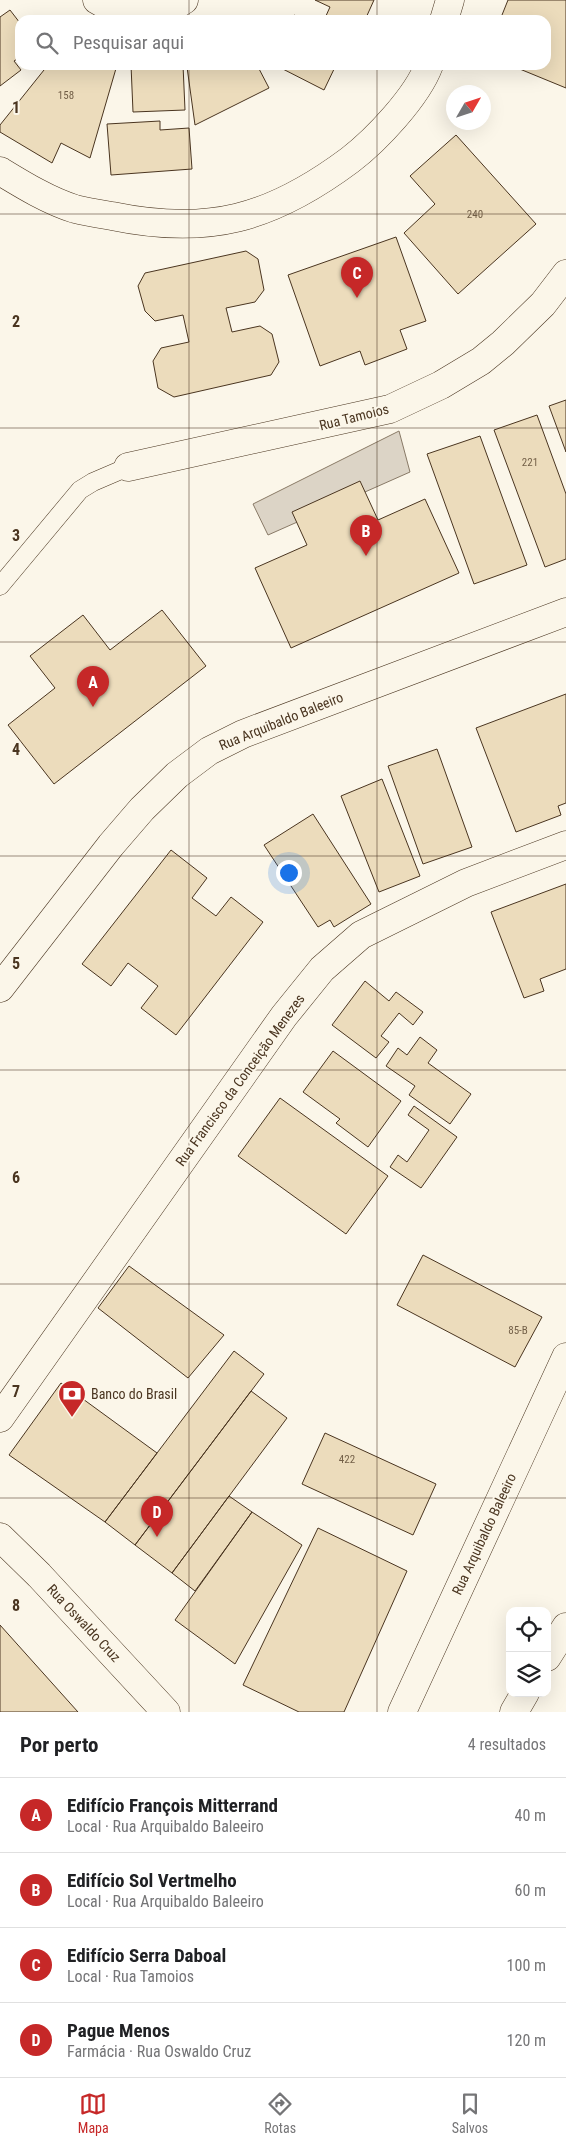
<!DOCTYPE html>
<html lang="pt">
<head>
<meta charset="utf-8">
<style>
	body { margin:0; font-family:"Roboto Condensed",sans-serif; background:#f2f2f2; color:#202124 }
	.controls { position:absolute; right:15px; bottom:15px; display:grid; overflow:hidden; border-radius:10px; box-shadow:0 5px 20px #0002 }
	.controls button { width:45px; height:45px; display:grid; place-items:center; padding:0; border:0; border-bottom:1px solid #e0e0e0; background:#fff; color:#202124; font:25px sans-serif }
	.compass { position:absolute; left:446px; top:85px; width:45px; height:45px; border-radius:50%; background:#fff; box-shadow:0 5px 20px #0002; rotate:51deg }
	.you { position:absolute; left:288px; top:872px; width:18px; height:18px; margin:-12px; border:4px solid #fff; border-radius:50%; background:#1a73e8; box-shadow:0 0 0 8px #1a73e833 }
	.badge { display:grid; place-items:center; width:32px; height:32px; border-radius:50%; background:#c62828; color:#fff; font-size:16px; font-weight:700 }
	.pin { position:absolute; translate:-50% -41px; filter:drop-shadow(0 1px 2px #0008) }
	.pin::after { content:''; position:absolute; top:26px; width:18px; height:15px; background:inherit; clip-path:polygon(0 0,100% 0,50% 100%) }
	.list { margin:0; padding:0; list-style:none }
	h2 { display:flex; justify-content:space-between; align-items:center; height:65px; margin:0; padding:0 20px; font-size:21px }
	h2 small { font-size:16px; font-weight:400; color:#757577 }
	.list li { display:grid; grid-template-columns:32px 1fr auto; gap:15px; align-items:center; box-sizing:border-box; height:75px; padding:0 20px; border-top:1px solid #e0e0e0 }
	.list b { display:block; font-size:19px; white-space:nowrap }
	.list p { margin:0; font-size:16px; white-space:nowrap; color:#757577 }
	.list em { font-size:16px; font-style:normal; color:#757577 }
	.icon { flex:none; width:28px; height:28px; fill:none; stroke:currentColor; stroke-width:2; stroke-linecap:round; stroke-linejoin:round }
	.map { position:relative; flex:none; width:566px; height:1712px; overflow:hidden }
	.search { position:absolute; background:#fff; box-shadow:0 5px 20px #0002; left:15px; right:15px; top:15px; height:55px; display:flex; align-items:center; gap:12px; box-sizing:border-box; padding:0 18px; border-radius:15px; color:#757577; font-size:19px }
	.sheet { height:365px; background:#fff }
	nav { display:flex; justify-content:space-around; align-items:center; box-sizing:border-box; height:70px; border-top:1px solid #e0e0e0; background:#fff; font-size:14px; color:#757577 }
	nav a { display:grid; justify-items:center; gap:2px }
	nav .on { color:#c62828 }
	.map>svg:first-child { display:block }
</style>
</head>
<body>
<div class="map">
<svg width="566" height="1712" viewBox="0 0 566 1712">
	<rect width="100%" height="100%" fill="#fbf6e9"/>
	<!-- water -->
	<path fill="#dcd4c6" stroke="#887966" d="M 399,431 L 410,472 L 268,535 L 253,504 Z"/>
	<!-- building -->
	<path fill="#ecdcbc" stroke="#4a3520" d="M 315,0 L 374,0 L 365,20 L 329,20 L 325,18 L 330,7 Z
		M 508,0 L 566,0 L 566,88 L 510,65 L 546,65 L 546,20 L 500,20 Z
		M 10,10 L 20,23 L 20,57 L 14,61 L 21,70 L 0,86 L 0,17 Z
		M 294,15 L 304,20 L 291,20 Z
		M 48,65 L 117,65 L 90,158 L 61,143 L 52,163 L 0,132 L 0,125 Z
		M 131,65 L 183,65 L 185,110 L 133,112 Z
		M 191,65 L 257,65 L 269,88 L 195,125 L 187,67 Z
		M 275,65 L 336,65 L 324,90 Z
		M 160,121 L 160,130 L 189,128 L 192,169 L 111,175 L 107,124 Z
		M 456,135 L 536,224 L 458,294 L 404,233 L 435,204 L 410,176 Z
		M 396,237 L 426,321 L 400,330 L 407,349 L 365,365 L 360,351 L 320,366 L 288,275 Z
		M 246,251 L 258,259 L 264,290 L 255,302 L 226,308 L 232,332 L 260,326 L 272,334 L 279,362 L 271,375 L 174,397 L 158,388 L 153,361 L 161,348 L 189,342 L 183,315 L 155,321 L 145,311 L 138,286 L 145,273 Z
		M 566,400 L 566,452 L 549,406 Z
		M 537,415 L 566,494 L 566,559 L 545,567 L 494,430 Z
		M 480,436 L 527,565 L 474,584 L 427,454 Z
		M 360,481 L 378,520 L 425,499 L 459,573 L 291,648 L 255,568 L 307,545 L 292,512 Z
		M 162,610 L 206,666 L 54,784 L 8,725 L 55,688 L 30,656 L 83,615 L 110,650 Z
		M 566,694 L 566,803 L 558,806 L 561,815 L 516,832 L 476,728 Z
		M 437,749 L 472,847 L 423,864 L 388,766 Z
		M 382,779 L 420,876 L 379,892 L 341,796 Z
		M 313,814 L 371,904 L 334,927 L 330,920 L 318,927 L 264,845 Z
		M 171,850 L 207,878 L 192,898 L 216,916 L 231,897 L 263,922 L 176,1035 L 141,1008 L 158,986 L 128,963 L 111,986 L 82,964 Z
		M 566,884 L 566,969 L 540,979 L 544,991 L 524,998 L 491,912 Z
		M 365,981 L 389,1001 L 396,992 L 423,1012 L 413,1025 L 399,1013 L 381,1036 L 389,1042 L 376,1058 L 332,1025 Z
		M 420,1037 L 437,1050 L 428,1063 L 471,1094 L 450,1124 L 409,1095 L 415,1086 L 386,1066 L 398,1048 L 407,1055 Z
		M 333,1051 L 401,1101 L 368,1147 L 336,1123 L 340,1119 L 303,1092 Z
		M 280,1098 L 388,1176 L 346,1234 L 238,1156 Z
		M 414,1106 L 457,1137 L 421,1188 L 390,1167 L 398,1155 L 407,1162 L 429,1130 L 408,1115 Z
		M 423,1255 L 542,1317 L 515,1367 L 397,1305 Z
		M 129,1266 L 224,1335 L 188,1378 L 98,1308 Z
		M 234,1351 L 264,1374 L 135,1545 L 105,1522 Z
		M 61,1383 L 157,1453 L 105,1522 L 9,1455 Z
		M 251,1391 L 287,1418 L 172,1573 L 135,1545 Z
		M 325,1433 L 436,1484 L 413,1535 L 302,1484 Z
		M 229,1496 L 252,1512 L 195,1591 L 172,1573 Z
		M 252,1512 L 302,1545 L 235,1664 L 175,1620 Z
		M 318,1528 L 407,1571 L 344,1712 L 299,1712 L 243,1685 Z
		M 0,1625 L 78,1712 L 0,1712 Z"/>
	<g fill="none" stroke-linecap="round" stroke-linejoin="round">
		<defs>
			<path id="service" d="M 0,586 L 80,490 L 93,482 L 128,467"/>
			<path id="minor" d="M 97,0 C 119,14 163,15 184,0
				M 444,20 L 450,0
				M 0,171 C 23,185 49,201 75,209 C 87,212 100,214 112,216 C 208,236 271,219 350,160 C 376,140 417,97 429,65
				M 128,467 L 390,409 L 441,385 L 481,361 L 503,343 L 543,304 L 566,274
				M 0,988 L 111,845 L 142,809 L 177,775 L 209,751 L 243,734 L 566,612
				M 0,1418 L 284,1016 L 322,969 L 361,935 L 466,883 L 566,845
				M 547,1657 L 566,1627
				M 402,1712 L 566,1357
				M 514,1712 L 525,1693"/>
			<path id="primary" d="M 0,1537 L 39,1575 L 166,1712"/>
		</defs>
		<!-- service casing -->
		<use href="#service" stroke="#4a3520" stroke-width="19"/>
		<!-- minor casing -->
		<use href="#minor" stroke="#4a3520" stroke-width="29"/>
		<!-- primary casing -->
		<use href="#primary" stroke="#4a3520" stroke-width="29"/>
		<!-- service -->
		<use href="#service" stroke="#fbf6e9" stroke-width="18"/>
		<!-- minor -->
		<use href="#minor" stroke="#fbf6e9" stroke-width="28"/>
		<!-- primary -->
		<use href="#primary" stroke="#fbf6e9" stroke-width="28"/>
	</g>
	<!-- grid -->
	<path fill="none" stroke="#4a3520" stroke-width="1" stroke-opacity="0.55" d="M 189,0 L 189,20M 377,0 L 377,20M 189,65 L 189,1712M 377,65 L 377,1712M 0,214 L 566,214M 0,428 L 566,428M 0,642 L 566,642M 0,856 L 566,856M 0,1070 L 566,1070M 0,1284 L 566,1284M 0,1498 L 566,1498"/>
	<!-- icons -->
	<defs>
		<symbol id="bank-pin" viewBox="-11 -11 22 30"><path d="M0 17L-7.5 6A9.5 9.5 0 1 1 7.5 6Z" fill="#c62828" stroke="#fbf6e9"/><path d="M-6-4H6V4H-6ZM0-2.3a2.3 2.3 0 1 0 0 4.6a2.3 2.3 0 1 0 0-4.6Z" fill="#fff"/></symbol>
	</defs>
	<g fill-rule="evenodd">
		<use href="#bank-pin" x="56" y="1378" width="32" height="43"/>
	</g>
	<g text-anchor="middle" stroke-width="4" stroke-linejoin="round" paint-order="stroke">
		<!-- number labels -->
		<g font-size="11" fill="#725f47">
			<text x="66" y="99">158</text>
			<text x="475" y="218">240</text>
			<text x="530" y="466">221</text>
			<text x="518" y="1334">85-B</text>
			<text x="347" y="1463">422</text>
		</g>
		<!-- street labels -->
		<g font-size="14" fill="#4a3520" stroke="#fbf6e9">
			<text transform="translate(354 417) rotate(-14)" y="5">Rua Tamoios</text>
			<text transform="translate(281 721) rotate(-22)" y="5">Rua Arquibaldo Baleeiro</text>
			<text transform="translate(240 1080) rotate(-54)" y="5">Rua Francisco da Conceição Menezes</text>
			<text transform="translate(484 1534) rotate(-65)" y="5">Rua Arquibaldo Baleeiro</text>
			<text transform="translate(84 1623) rotate(47)" y="5">Rua Oswaldo Cruz</text>
		</g>
		<!-- poi labels -->
		<g font-size="14" fill="#4a3520" stroke="#fbf6e9" text-anchor="start">
			<text x="91" y="1399">Banco do Brasil</text>
		</g>
	</g>
	<g font-size="16" text-anchor="middle" font-weight="bold" fill="#4a3520" stroke="#fbf6e9" stroke-width="4" stroke-linejoin="round" paint-order="stroke">
		<text x="16" y="113">1</text>
		<text x="16" y="327">2</text>
		<text x="16" y="541">3</text>
		<text x="16" y="755">4</text>
		<text x="16" y="969">5</text>
		<text x="16" y="1183">6</text>
		<text x="16" y="1397">7</text>
		<text x="16" y="1611">8</text>
	</g>
</svg>
<div class="controls">
<button><svg class="icon" aria-label="locate" viewBox="0 0 24 24"><circle cx="12" cy="12" r="6"/><path d="M12 2v4M12 18v4M2 12h4M18 12h4"/></svg></button>
<button><svg class="icon" aria-label="layers" viewBox="0 0 24 24"><path d="M12 4l9 5-9 5-9-5zM3 14l9 5 9-5"/></svg></button>
</div>
<svg class="compass" viewBox="-18 -18 36 36"><path d="M0-13l5 13h-10z" fill="#e53935"/><path d="M0 13l5-13h-10z" fill="#757577"/></svg>
<div class="you"></div>
<div class="pin badge" style="left:93px;top:707px">A</div>
<div class="pin badge" style="left:366px;top:556px">B</div>
<div class="pin badge" style="left:357px;top:298px">C</div>
<div class="pin badge" style="left:157px;top:1537px">D</div>
<div class="search"><svg class="icon" aria-label="search" viewBox="0 0 24 24"><circle cx="10" cy="10" r="6"/><path d="M15 15l6 6"/></svg>Pesquisar aqui</div>
</div>
<section class="sheet">
<h2>Por perto<small>4 resultados</small></h2>
<ul class="list">
<li><span class="badge">A</span><div><b>Edifício François Mitterrand</b><p>Local · Rua Arquibaldo Baleeiro</p></div><em>40 m</em></li>
<li><span class="badge">B</span><div><b>Edifício Sol Vertmelho</b><p>Local · Rua Arquibaldo Baleeiro</p></div><em>60 m</em></li>
<li><span class="badge">C</span><div><b>Edifício Serra Daboal</b><p>Local · Rua Tamoios</p></div><em>100 m</em></li>
<li><span class="badge">D</span><div><b>Pague Menos</b><p>Farmácia · Rua Oswaldo Cruz</p></div><em>120 m</em></li>
</ul>
</section>
<nav>
<a class="on"><svg class="icon" aria-label="map" viewBox="0 0 24 24"><path d="M3 6l6-2 6 2 6-2v14l-6 2-6-2-6 2zM9 4v14M15 6v14"/></svg>Mapa</a>
<a><svg class="icon" aria-label="directions" viewBox="0 0 24 24"><path d="M12 3l9 9-9 9-9-9zM9 14v-3h6M13 9l2 2-2 2"/></svg>Rotas</a>
<a><svg class="icon" aria-label="saved" viewBox="0 0 24 24"><path d="M7 4h10v16l-5-4-5 4z"/></svg>Salvos</a>
</nav>
</body>
</html>
